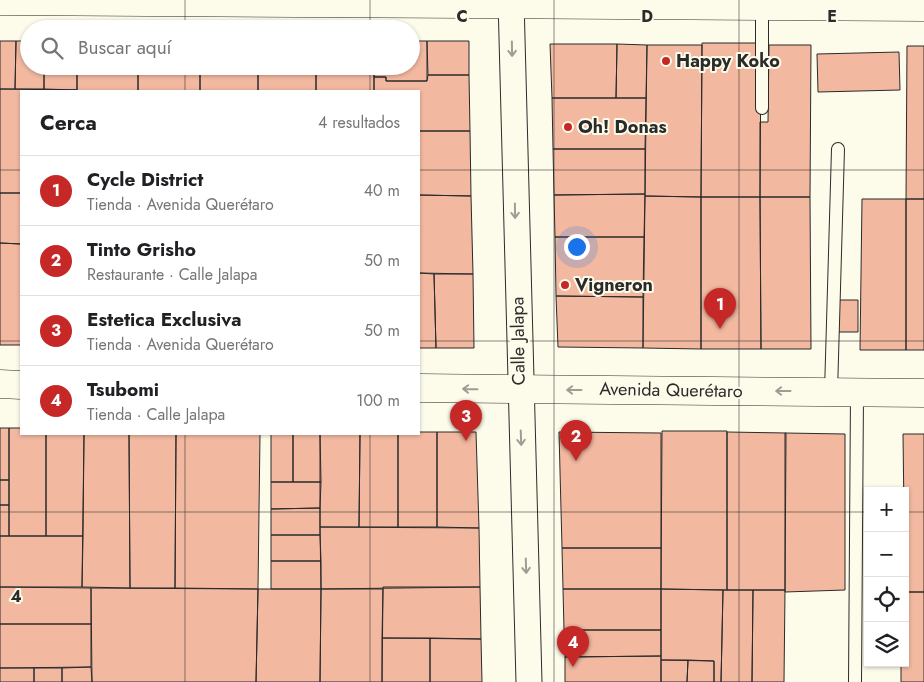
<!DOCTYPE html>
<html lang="es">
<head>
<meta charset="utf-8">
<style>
	body { margin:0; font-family:Jost,sans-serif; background:#f2f2f2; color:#202124 }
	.controls { position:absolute; right:15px; bottom:15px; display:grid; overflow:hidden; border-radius:0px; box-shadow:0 1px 4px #0004 }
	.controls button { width:45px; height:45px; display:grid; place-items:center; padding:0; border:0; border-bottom:1px solid #e0e0e0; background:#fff; color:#202124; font:25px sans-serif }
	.you { position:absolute; left:576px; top:246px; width:18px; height:18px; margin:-12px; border:4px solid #fff; border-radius:50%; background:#1a73e8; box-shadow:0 0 0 8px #1a73e833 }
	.badge { display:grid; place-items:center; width:32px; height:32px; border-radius:50%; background:#c62828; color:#fff; font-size:16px; font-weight:700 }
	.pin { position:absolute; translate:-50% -41px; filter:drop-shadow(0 1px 2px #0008) }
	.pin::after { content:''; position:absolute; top:26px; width:18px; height:15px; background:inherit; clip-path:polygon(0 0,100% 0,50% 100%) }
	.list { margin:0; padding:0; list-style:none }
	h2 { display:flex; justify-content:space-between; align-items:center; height:65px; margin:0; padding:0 20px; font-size:21px }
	h2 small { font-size:16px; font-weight:400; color:#757577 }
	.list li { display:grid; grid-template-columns:32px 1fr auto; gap:15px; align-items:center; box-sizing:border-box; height:70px; padding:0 20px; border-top:1px solid #e0e0e0 }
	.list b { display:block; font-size:19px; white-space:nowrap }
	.list p { margin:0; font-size:16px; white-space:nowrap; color:#757577 }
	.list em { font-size:16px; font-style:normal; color:#757577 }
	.icon { flex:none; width:28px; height:28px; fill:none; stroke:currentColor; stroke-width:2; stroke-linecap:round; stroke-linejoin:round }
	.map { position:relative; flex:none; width:924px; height:682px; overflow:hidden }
	.search { position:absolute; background:#fff; box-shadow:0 1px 4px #0004; left:20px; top:20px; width:400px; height:55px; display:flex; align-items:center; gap:12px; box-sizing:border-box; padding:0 18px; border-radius:28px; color:#757577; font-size:19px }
	.panel { position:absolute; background:#fff; box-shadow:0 1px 4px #0004; left:20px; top:90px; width:400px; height:345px; border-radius:0px }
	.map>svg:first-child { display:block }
</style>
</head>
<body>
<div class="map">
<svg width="924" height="682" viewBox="0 0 924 682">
	<rect width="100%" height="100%" fill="#fdfbea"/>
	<!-- building -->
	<path fill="#f2b8a0" stroke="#2b2b2b" d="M 0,41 L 16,41 L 15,89 L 0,89 Z
		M 16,41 L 29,41 L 29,66 L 44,66 L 44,89 L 15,89 Z
		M 411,41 L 427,41 L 427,81 L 386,81 L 386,77 L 374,77 L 374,66 L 411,66 Z
		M 427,41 L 469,41 L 469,75 L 428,75 Z
		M 702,43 L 761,43 L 760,197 L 701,197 Z
		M 550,44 L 617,44 L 616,98 L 552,98 Z
		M 617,44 L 647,45 L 646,98 L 616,98 Z
		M 647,45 L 702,45 L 701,197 L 645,196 Z
		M 769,45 L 811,45 L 810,197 L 760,197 L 760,122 L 768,122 Z
		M 907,46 L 924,46 L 924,199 L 906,199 Z
		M 899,52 L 900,90 L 818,92 L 817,54 Z
		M 44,66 L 77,66 L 77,90 L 44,89 Z
		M 77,66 L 138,66 L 138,91 L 77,91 Z
		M 138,66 L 200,66 L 200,91 L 138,91 Z
		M 200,66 L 258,66 L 258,91 L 200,91 Z
		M 258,66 L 316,66 L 316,91 L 258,91 Z
		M 316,66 L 374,66 L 374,91 L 316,91 Z
		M 428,75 L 469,75 L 470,131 L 419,131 L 419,91 L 374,91 L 374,77 L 386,77 L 386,81 L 427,81 Z
		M 0,89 L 77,90 L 21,91 L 21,193 L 0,193 Z
		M 552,98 L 646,98 L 645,149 L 553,149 Z
		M 419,131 L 470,131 L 471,196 L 419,195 Z
		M 553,149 L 645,149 L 645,194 L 554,195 Z
		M 0,193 L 21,193 L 21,244 L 0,243 Z
		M 645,194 L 644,237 L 555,237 L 554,195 Z
		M 419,195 L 471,196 L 473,274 L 419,273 Z
		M 645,196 L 701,197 L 701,349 L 643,348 Z
		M 701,197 L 760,197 L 761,349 L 701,349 Z
		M 760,197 L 810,197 L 811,349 L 761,349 Z
		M 862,199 L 906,199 L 906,350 L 860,350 Z
		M 906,199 L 924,199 L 924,350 L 906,350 Z
		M 555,237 L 644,237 L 643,297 L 556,296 Z
		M 0,243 L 21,244 L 21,345 L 0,345 Z
		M 419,273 L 434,274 L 436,348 L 419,348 Z
		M 434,274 L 473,274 L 474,348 L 436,348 Z
		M 556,296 L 643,297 L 643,348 L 558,347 Z
		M 837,300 L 858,300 L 858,332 L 836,332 Z
		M 0,428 L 9,428 L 9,480 L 0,480 Z
		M 9,428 L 21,428 L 21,434 L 46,434 L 46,536 L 9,536 Z
		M 662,431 L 727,431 L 727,590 L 661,589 Z
		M 419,432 L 437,432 L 437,527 L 398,527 L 398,434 L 419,434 Z
		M 437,432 L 476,432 L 479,528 L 437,527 Z
		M 559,432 L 661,433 L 661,548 L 562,548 Z
		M 727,432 L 786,433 L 785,590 L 727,590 Z
		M 785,433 L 845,434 L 845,590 L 785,592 Z
		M 46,434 L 84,434 L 83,536 L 46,536 Z
		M 84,434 L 129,434 L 130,588 L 82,587 Z
		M 129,434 L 176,434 L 175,588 L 130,588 Z
		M 176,434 L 260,434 L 258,589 L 175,588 Z
		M 271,434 L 293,434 L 293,482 L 271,482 Z
		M 293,434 L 320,434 L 321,482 L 293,482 Z
		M 320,434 L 360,434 L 359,527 L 320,527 Z
		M 360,434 L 398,434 L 398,527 L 359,527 Z
		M 903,434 L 924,434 L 924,592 L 905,592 Z
		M 0,480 L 9,480 L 9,505 L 0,505 Z
		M 271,482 L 321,482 L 320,508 L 271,509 Z
		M 0,505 L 9,505 L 9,536 L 0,536 Z
		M 320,508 L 320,535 L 271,535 L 271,509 Z
		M 320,527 L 479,528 L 480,587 L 321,589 Z
		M 271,535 L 320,535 L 321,561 L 271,561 Z
		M 0,536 L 83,536 L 82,587 L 0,587 Z
		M 562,548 L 661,548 L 661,589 L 563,589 Z
		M 271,561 L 321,561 L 321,589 L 271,589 Z
		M 0,587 L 91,588 L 91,624 L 0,624 Z
		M 383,587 L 480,587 L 481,639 L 382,638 Z
		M 91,588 L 258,589 L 256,682 L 92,682 Z
		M 258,589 L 321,589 L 320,682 L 256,682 Z
		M 321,589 L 383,589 L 382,682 L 320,682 Z
		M 563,589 L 661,589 L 661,630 L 564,630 Z
		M 661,589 L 723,590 L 721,682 L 714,682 L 714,661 L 661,660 Z
		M 723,590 L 753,590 L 752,682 L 721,682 Z
		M 753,590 L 785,590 L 784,682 L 752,682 Z
		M 905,592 L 924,592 L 924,682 L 901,682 L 901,663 L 905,663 Z
		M 0,624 L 91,624 L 91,667 L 0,668 Z
		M 564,630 L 661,630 L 661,656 L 565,657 Z
		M 382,638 L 430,638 L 430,682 L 382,682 Z
		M 430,638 L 481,639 L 482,682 L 430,682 Z
		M 661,656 L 661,682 L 565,682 L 565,657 Z
		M 661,660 L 688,660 L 687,682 L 661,682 Z
		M 688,660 L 714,661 L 714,682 L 687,682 Z
		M 91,667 L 92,682 L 62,682 L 62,668 Z
		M 0,668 L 34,668 L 34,682 L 0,682 Z
		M 34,668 L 62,668 L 62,682 L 34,682 Z"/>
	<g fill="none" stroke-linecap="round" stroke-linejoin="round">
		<defs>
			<path id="service" d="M 762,6 L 762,108
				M 831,392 L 838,149
				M 855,682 L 857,393"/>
			<path id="minor" d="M 511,0 L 529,682"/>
			<path id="primary" d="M 0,1 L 924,7
				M 0,384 L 21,385
				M 419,388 L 924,393"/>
		</defs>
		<!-- service casing -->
		<use href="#service" stroke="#2b2b2b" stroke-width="14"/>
		<!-- minor casing -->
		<use href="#minor" stroke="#2b2b2b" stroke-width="27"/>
		<!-- primary casing -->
		<use href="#primary" stroke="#2b2b2b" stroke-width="29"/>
		<!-- service -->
		<use href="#service" stroke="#fdfbea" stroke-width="12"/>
		<!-- minor -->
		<use href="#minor" stroke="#fdfbea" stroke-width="25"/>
		<!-- primary -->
		<use href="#primary" stroke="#fdfbea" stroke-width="28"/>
	</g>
	<!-- one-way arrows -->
	<defs><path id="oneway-shaft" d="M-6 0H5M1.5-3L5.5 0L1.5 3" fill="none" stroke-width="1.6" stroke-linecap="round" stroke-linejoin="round" transform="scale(1.25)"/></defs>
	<g stroke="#9e9d94">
		<use href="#oneway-shaft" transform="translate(512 49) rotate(89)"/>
		<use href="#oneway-shaft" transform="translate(515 211) rotate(89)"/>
		<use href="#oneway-shaft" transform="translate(470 389) rotate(-179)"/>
		<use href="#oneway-shaft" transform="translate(574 390) rotate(-180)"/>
		<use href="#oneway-shaft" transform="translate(783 391) rotate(-180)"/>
		<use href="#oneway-shaft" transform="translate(521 438) rotate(88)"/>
		<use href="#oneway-shaft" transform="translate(526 566) rotate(88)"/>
	</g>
	<!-- grid -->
	<path fill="none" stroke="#2b2b2b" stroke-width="1" stroke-opacity="0.55" d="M 185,0 L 185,29M 370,0 L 370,29M 554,0 L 554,682M 739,0 L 739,682M 185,66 L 185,91M 370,66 L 370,91M 0,170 L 21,170M 419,170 L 924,170M 0,341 L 21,341M 419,341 L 924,341M 185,434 L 185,682M 370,434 L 370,682M 0,512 L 868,512M 905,512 L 924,512"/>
	<!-- markers -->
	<g fill="#c62828" stroke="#fdfbea" stroke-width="2">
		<circle cx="666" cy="61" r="5"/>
		<circle cx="568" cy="127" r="5"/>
		<circle cx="565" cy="285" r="5"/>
	</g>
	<g text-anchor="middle" stroke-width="4" stroke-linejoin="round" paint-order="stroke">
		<!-- poi labels -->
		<g font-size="18" font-weight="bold" fill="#2b2b2b" stroke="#fdfbea" text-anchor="start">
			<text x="676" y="67">Happy Koko</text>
			<text x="578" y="133">Oh! Donas</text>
			<text x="575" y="291">Vigneron</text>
		</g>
		<!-- street labels -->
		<g font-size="18" fill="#2b2b2b" stroke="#fdfbea">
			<text transform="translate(518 341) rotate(-91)" y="6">Calle Jalapa</text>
			<text transform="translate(671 390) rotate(1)" y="6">Avenida Querétaro</text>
		</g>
	</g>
	<g font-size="16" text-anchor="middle" font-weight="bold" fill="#2b2b2b" stroke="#fdfbea" stroke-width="4" stroke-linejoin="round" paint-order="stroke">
		<text x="462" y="22">C</text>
		<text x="647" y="22">D</text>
		<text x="832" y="22">E</text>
		<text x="16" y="602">4</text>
	</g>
</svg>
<div class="controls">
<button>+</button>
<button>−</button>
<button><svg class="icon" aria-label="locate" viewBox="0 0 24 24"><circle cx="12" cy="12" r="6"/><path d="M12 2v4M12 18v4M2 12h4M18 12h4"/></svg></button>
<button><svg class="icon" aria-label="layers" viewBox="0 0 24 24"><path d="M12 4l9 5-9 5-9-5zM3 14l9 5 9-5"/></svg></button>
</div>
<div class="you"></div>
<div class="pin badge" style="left:720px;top:329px">1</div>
<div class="pin badge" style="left:576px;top:461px">2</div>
<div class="pin badge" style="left:466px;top:441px">3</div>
<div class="pin badge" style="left:573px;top:667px">4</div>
<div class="search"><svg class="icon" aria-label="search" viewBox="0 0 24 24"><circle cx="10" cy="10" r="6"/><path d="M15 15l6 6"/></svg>Buscar aquí</div>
<section class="panel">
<h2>Cerca<small>4 resultados</small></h2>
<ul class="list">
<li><span class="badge">1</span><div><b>Cycle District</b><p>Tienda · Avenida Querétaro</p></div><em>40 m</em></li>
<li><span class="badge">2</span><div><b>Tinto Grisho</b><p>Restaurante · Calle Jalapa</p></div><em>50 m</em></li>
<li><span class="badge">3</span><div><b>Estetica Exclusiva</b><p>Tienda · Avenida Querétaro</p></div><em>50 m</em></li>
<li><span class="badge">4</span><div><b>Tsubomi</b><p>Tienda · Calle Jalapa</p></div><em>100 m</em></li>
</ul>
</section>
</div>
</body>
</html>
